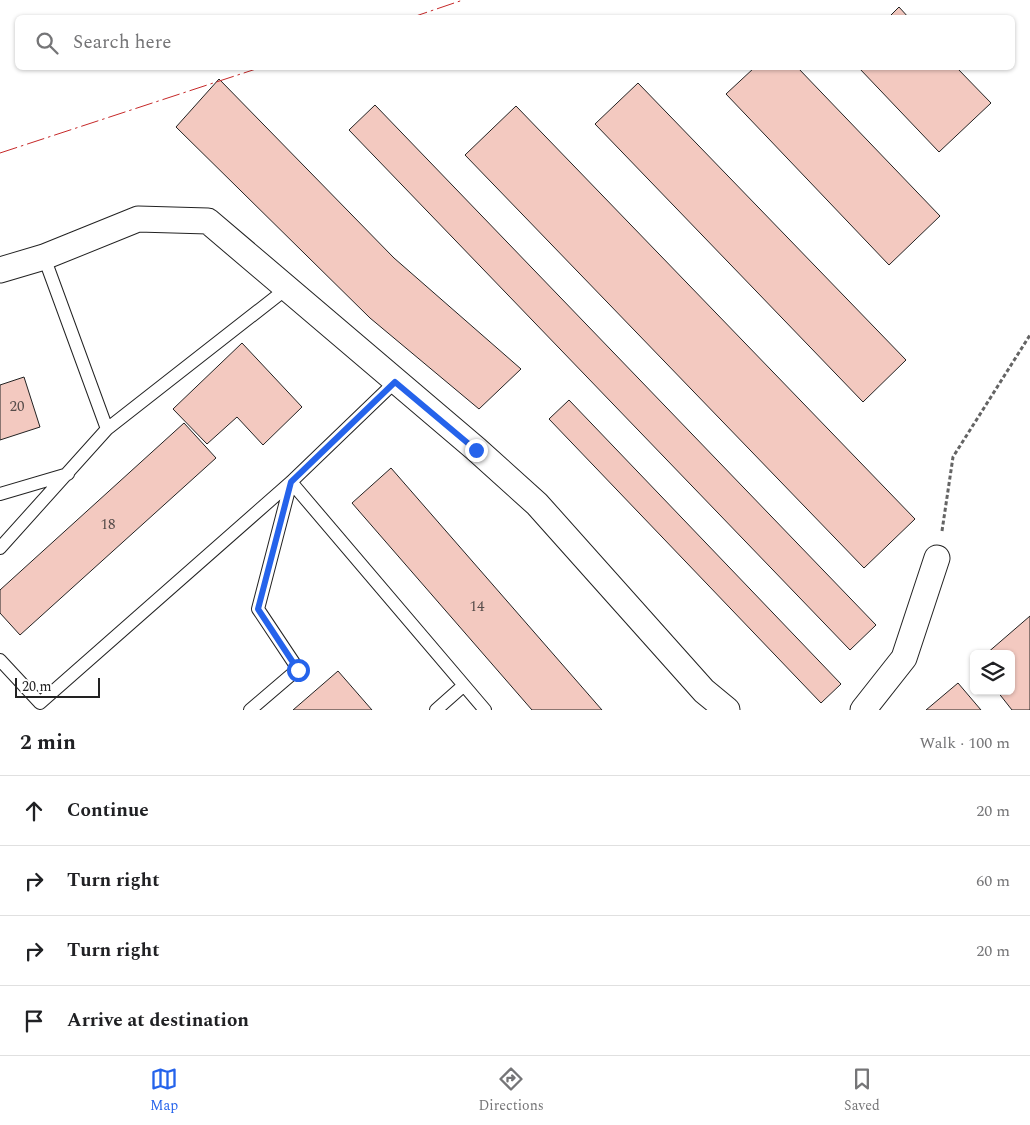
<!DOCTYPE html>
<html lang="en">
<head>
<meta charset="utf-8">
<style>
	body { margin:0; font-family:Spectral,serif; background:#f2f2f2; color:#202124 }
	.controls { position:absolute; right:15px; bottom:15px; display:grid; overflow:hidden; border-radius:8px; box-shadow:0 1px 4px #0004 }
	.controls button { width:45px; height:45px; display:grid; place-items:center; padding:0; border:0; border-bottom:1px solid #e0e0e0; background:#fff; color:#202124; font:25px sans-serif }
	.scale { position:absolute; left:15px; bottom:12px; width:85px; box-sizing:border-box; padding-left:5px; border:2px solid #222; border-top:0; font-size:14px; line-height:18px; white-space:nowrap; color:#222; -webkit-text-stroke:4px #fff; paint-order:stroke }
	.stop { position:absolute; width:15px; height:15px; margin:-11px; border:4px solid #2563eb; border-radius:50%; background:#fff }
	.stop.end { background:#2563eb; border-color:#fff; box-shadow:0 1px 5px #0008 }
	.list { margin:0; padding:0; list-style:none }
	h2 { display:flex; justify-content:space-between; align-items:center; height:65px; margin:0; padding:0 20px; font-size:21px }
	h2 small { font-size:16px; font-weight:400; color:#757577 }
	.list li { display:grid; grid-template-columns:32px 1fr auto; gap:15px; align-items:center; box-sizing:border-box; height:70px; padding:0 20px; border-top:1px solid #e0e0e0 }
	.list b { display:block; font-size:19px; white-space:nowrap }
	.list em { font-size:16px; font-style:normal; color:#757577 }
	.icon { flex:none; width:28px; height:28px; fill:none; stroke:currentColor; stroke-width:2; stroke-linecap:round; stroke-linejoin:round }
	.map { position:relative; flex:none; width:1030px; height:710px; overflow:hidden }
	.search { position:absolute; background:#fff; box-shadow:0 1px 4px #0004; left:15px; right:15px; top:15px; height:55px; display:flex; align-items:center; gap:12px; box-sizing:border-box; padding:0 18px; border-radius:8px; color:#757577; font-size:19px }
	.sheet { height:345px; background:#fff }
	nav { display:flex; justify-content:space-around; align-items:center; box-sizing:border-box; height:70px; border-top:1px solid #e0e0e0; background:#fff; font-size:14px; color:#757577 }
	nav a { display:grid; justify-items:center; gap:2px }
	nav .on { color:#2563eb }
	.map>svg:first-child { display:block }
</style>
</head>
<body>
<div class="map">
<svg width="1030" height="710" viewBox="0 0 1030 710">
	<rect width="100%" height="100%" fill="#fff"/>
	<!-- building -->
	<path fill="#f3c9c0" stroke="#222" d="M 899,7 L 909,18 L 888,18 Z
		M 754,68 L 798,68 L 940,216 L 889,265 L 726,94 Z
		M 859,68 L 957,68 L 991,103 L 939,152 Z
		M 219,79 L 394,258 L 521,369 L 479,409 L 370,318 L 176,127 Z
		M 638,83 L 906,360 L 863,402 L 595,124 Z
		M 375,105 L 876,625 L 850,650 L 349,130 Z
		M 516,106 L 915,519 L 864,568 L 465,155 Z
		M 242,343 L 302,407 L 263,445 L 237,417 L 207,444 L 173,409 Z
		M 24,377 L 40,427 L 0,440 L 0,385 Z
		M 569,400 L 841,684 L 821,703 L 549,419 Z
		M 184,423 L 216,458 L 20,635 L 0,613 L 0,590 Z
		M 391,468 L 602,710 L 532,710 L 352,503 Z
		M 1030,616 L 1030,710 L 1012,710 L 997,691 L 1011,691 L 1011,654 L 986,654 Z
		M 338,671 L 372,710 L 293,710 Z
		M 958,683 L 981,710 L 926,710 Z"/>
	<g fill="none" stroke-linecap="round" stroke-linejoin="round">
		<defs>
			<path id="lane" d="M 44,257 L 107,429
				M 291,482 L 485,710
				M 0,494 L 68,474
				M 0,548 L 107,429 L 286,289
				M 0,660 L 40,703 L 291,482 L 395,382
				M 250,710 L 298,669 L 258,609 L 291,482
				M 436,710 L 463,686"/>
			<path id="street" d="M 0,270 L 44,257 L 138,219 L 208,221 L 476,449 L 537,504 L 704,691 L 727,710
				M 863,710 L 904,658 L 937,558"/>
		</defs>
		<!-- lane casing -->
		<use href="#lane" stroke="#222" stroke-width="14"/>
		<!-- street casing -->
		<use href="#street" stroke="#222" stroke-width="27"/>
		<!-- path -->
		<path stroke="#646464" stroke-width="3" stroke-dasharray="4 2.5" stroke-linecap="butt" d="M 942,531 L 953,457 L 1030,335"/>
		<!-- lane -->
		<use href="#lane" stroke="#fff" stroke-width="12"/>
		<!-- street -->
		<use href="#street" stroke="#fff" stroke-width="25"/>
		<!-- power -->
		<path stroke="#c62828" stroke-width="1" stroke-dasharray="18 4 2.5 4" stroke-linecap="butt" d="M 410,18 L 463,0
			M 0,153 L 259,68"/>
	</g>
	<g fill="none" stroke-linecap="round" stroke-linejoin="round">
		<!-- route -->
		<path stroke="#2563eb" stroke-width="6" d="M 298,670 L 258,609 L 291,482 L 395,382 L 476,450"/>
	</g>
	<g text-anchor="middle" stroke-width="4" stroke-linejoin="round" paint-order="stroke">
		<!-- number labels -->
		<g font-size="15" fill="#564c4a">
			<text x="17" y="411">20</text>
			<text x="108" y="529">18</text>
			<text x="477" y="611">14</text>
		</g>
	</g>
</svg>
<div class="controls">
<button><svg class="icon" aria-label="layers" viewBox="0 0 24 24"><path d="M12 4l9 5-9 5-9-5zM3 14l9 5 9-5"/></svg></button>
</div>
<div class="scale">20 m</div>
<div class="stop" style="left:298px;top:670px"></div>
<div class="stop end" style="left:476px;top:450px"></div>
<div class="search"><svg class="icon" aria-label="search" viewBox="0 0 24 24"><circle cx="10" cy="10" r="6"/><path d="M15 15l6 6"/></svg>Search here</div>
</div>
<section class="sheet">
<h2>2 min<small>Walk · 100 m</small></h2>
<ul class="list">
<li><svg class="icon" aria-label="ahead" viewBox="0 0 24 24"><path d="M12 20V5M6 11l6-6 6 6"/></svg><div><b>Continue</b></div><em>20 m</em></li>
<li><svg class="icon" aria-label="right" viewBox="0 0 24 24"><path d="M7 20v-9h11M14 6l5 5-5 5"/></svg><div><b>Turn right</b></div><em>60 m</em></li>
<li><svg class="icon" aria-label="right" viewBox="0 0 24 24"><path d="M7 20v-9h11M14 6l5 5-5 5"/></svg><div><b>Turn right</b></div><em>20 m</em></li>
<li><svg class="icon" aria-label="arrive" viewBox="0 0 24 24"><path d="M6 21V4h12l-3 4 3 4H6"/></svg><div><b>Arrive at destination</b></div></li>
</ul>
</section>
<nav>
<a class="on"><svg class="icon" aria-label="map" viewBox="0 0 24 24"><path d="M3 6l6-2 6 2 6-2v14l-6 2-6-2-6 2zM9 4v14M15 6v14"/></svg>Map</a>
<a><svg class="icon" aria-label="directions" viewBox="0 0 24 24"><path d="M12 3l9 9-9 9-9-9zM9 14v-3h6M13 9l2 2-2 2"/></svg>Directions</a>
<a><svg class="icon" aria-label="saved" viewBox="0 0 24 24"><path d="M7 4h10v16l-5-4-5 4z"/></svg>Saved</a>
</nav>
</body>
</html>
